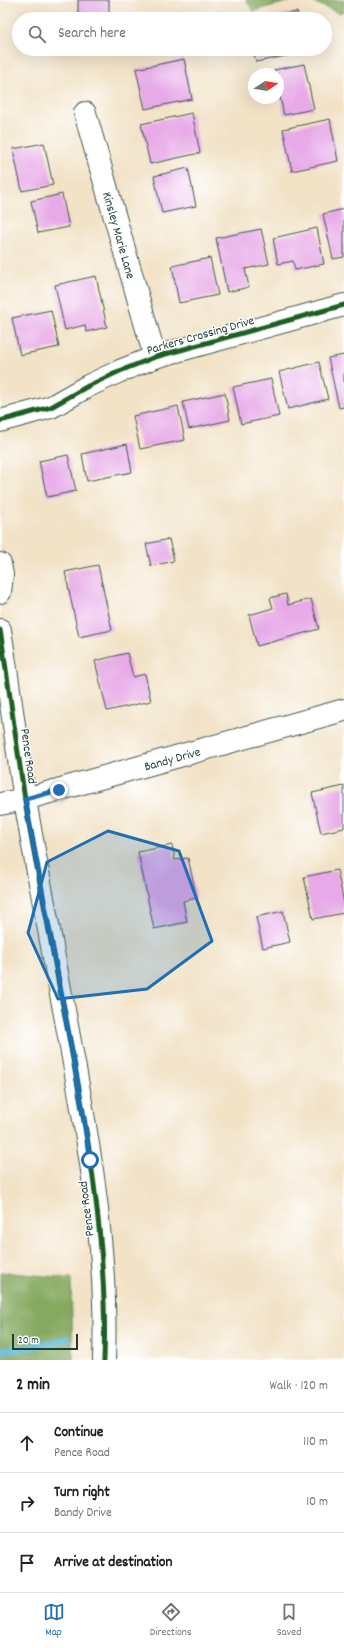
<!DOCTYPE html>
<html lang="en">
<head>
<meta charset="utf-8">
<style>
	body { margin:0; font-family:Dekko,sans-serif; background:#f6f6f6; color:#202124 }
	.compass { position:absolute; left:248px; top:68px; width:36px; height:36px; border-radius:50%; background:#fff; box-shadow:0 4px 16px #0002; rotate:78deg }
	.scale { position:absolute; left:12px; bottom:10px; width:66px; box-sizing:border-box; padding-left:4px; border:2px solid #1f3d34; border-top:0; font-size:11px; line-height:14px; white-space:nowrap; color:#1f3d34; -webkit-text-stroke:3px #fff; paint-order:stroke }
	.stop { position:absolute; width:12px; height:12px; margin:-9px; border:3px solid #1f6fb2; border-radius:50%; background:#fff }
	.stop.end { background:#1f6fb2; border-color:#fff; box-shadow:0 1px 4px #0008 }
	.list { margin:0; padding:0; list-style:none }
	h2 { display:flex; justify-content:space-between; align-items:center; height:52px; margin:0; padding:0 16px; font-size:17px }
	h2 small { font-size:13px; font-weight:400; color:#757577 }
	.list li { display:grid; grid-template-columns:26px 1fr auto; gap:12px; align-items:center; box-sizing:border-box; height:60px; padding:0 16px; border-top:1px solid #e0e0e0 }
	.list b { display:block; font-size:15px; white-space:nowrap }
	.list p { margin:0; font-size:13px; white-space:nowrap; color:#757577 }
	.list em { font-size:13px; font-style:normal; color:#757577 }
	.icon { flex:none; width:22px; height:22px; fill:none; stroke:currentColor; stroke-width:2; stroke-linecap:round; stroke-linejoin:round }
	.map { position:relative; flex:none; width:344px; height:1360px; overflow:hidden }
	.search { position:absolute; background:#fff; box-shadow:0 4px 16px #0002; left:12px; right:12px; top:12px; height:44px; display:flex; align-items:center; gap:10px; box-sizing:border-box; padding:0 14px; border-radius:22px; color:#757577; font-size:15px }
	.sheet { height:232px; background:#fff }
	nav { display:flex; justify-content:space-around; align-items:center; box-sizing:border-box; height:56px; border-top:1px solid #e0e0e0; background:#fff; font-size:11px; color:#757577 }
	nav a { display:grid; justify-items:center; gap:2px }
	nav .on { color:#1f6fb2 }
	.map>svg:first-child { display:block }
</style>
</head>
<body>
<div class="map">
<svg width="344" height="1360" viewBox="0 0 344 1360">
	<rect width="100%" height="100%" fill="#fff"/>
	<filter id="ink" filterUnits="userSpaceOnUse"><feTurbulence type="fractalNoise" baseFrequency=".025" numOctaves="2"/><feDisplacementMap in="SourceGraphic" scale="8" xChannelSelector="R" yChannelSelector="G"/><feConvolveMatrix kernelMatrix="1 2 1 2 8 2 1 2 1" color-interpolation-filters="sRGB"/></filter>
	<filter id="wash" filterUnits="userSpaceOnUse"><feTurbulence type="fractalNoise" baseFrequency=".012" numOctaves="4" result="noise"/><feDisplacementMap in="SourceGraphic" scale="16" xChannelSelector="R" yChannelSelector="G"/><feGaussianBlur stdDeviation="0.9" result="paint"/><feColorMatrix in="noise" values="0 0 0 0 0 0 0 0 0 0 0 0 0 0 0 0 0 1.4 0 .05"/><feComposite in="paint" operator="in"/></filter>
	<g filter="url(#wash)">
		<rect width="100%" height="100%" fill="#f2e2c6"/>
		<!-- forest -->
		<path fill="#84a95e" stroke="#527349" d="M 246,0 L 295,0 L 253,11 Z
			M 308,0 L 344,0 L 344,11 L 339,13 Z
			M 0,1272 L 71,1278 L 73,1360 L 0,1360 Z"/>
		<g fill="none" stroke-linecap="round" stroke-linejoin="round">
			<!-- stream -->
			<path stroke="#5cb9da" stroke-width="7" d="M 0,1350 L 32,1347 L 66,1339"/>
		</g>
		<g id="blocks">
			<!-- building -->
			<path fill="#e7a9e7" d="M 78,0 L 109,0 L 109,19 L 78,19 Z
				M 297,12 L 299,19 L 266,19 L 266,18 Z
				M 253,49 L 305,49 L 306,52 L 256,62 Z
				M 184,59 L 192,99 L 145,109 L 136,69 Z
				M 304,64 L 314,109 L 284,115 L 278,88 L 278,74 L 275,74 L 274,70 Z
				M 192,113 L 200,153 L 150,164 L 141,124 Z
				M 330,119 L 338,161 L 292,171 L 283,129 Z
				M 44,143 L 53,185 L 22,191 L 13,149 Z
				M 188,168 L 196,206 L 162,213 L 154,176 Z
				M 62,194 L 69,227 L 38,233 L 31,201 Z
				M 344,209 L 344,257 L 333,259 L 323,214 Z
				M 317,228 L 324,264 L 295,270 L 293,261 L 278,264 L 273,238 Z
				M 261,229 L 269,264 L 245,269 L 249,287 L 227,292 L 216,238 Z
				M 210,258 L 218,295 L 179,303 L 172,266 Z
				M 96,276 L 107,327 L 86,332 L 85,325 L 65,330 L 55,285 Z
				M 51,310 L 59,347 L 20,355 L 12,318 Z
				M 344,355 L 344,407 L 339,408 L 328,358 Z
				M 319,362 L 328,399 L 288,409 L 279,372 Z
				M 271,379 L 279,416 L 241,424 L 233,387 Z
				M 225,393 L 230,420 L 189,429 L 183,402 Z
				M 178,406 L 185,440 L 140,449 L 133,416 Z
				M 127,444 L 132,472 L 87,481 L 82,454 Z
				M 68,455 L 76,491 L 47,497 L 39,461 Z
				M 169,539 L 174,561 L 151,566 L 146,544 Z
				M 98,565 L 112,630 L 79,637 L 65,572 Z
				M 286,594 L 288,605 L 311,599 L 319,629 L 257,646 L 249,615 L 273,608 L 270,598 Z
				M 127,653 L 133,677 L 145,674 L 151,701 L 107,711 L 95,661 Z
				M 344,786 L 344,828 L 321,833 L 312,793 Z
				M 172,845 L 175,860 L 188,858 L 197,898 L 183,901 L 187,922 L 154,929 L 138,852 Z
				M 337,870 L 344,903 L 344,913 L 313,919 L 304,877 Z
				M 283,911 L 290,942 L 263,948 L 256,917 Z"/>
		</g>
	</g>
	<g filter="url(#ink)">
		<use href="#blocks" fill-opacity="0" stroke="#3f564a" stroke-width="1"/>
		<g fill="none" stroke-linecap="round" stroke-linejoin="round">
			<defs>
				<g id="minor">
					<path id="s1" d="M 85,113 L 155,357"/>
					<path d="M 0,421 L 51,407 L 88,386 L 120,371 L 155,357 L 344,305"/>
					<path d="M 0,564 L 2,575 L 0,592"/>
					<path d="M 0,630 C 9,686 16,743 25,799 C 33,850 44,901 53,952 C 78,1086 109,1223 104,1360"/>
					<path id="s2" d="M 0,804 L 25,799 L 344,710"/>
				</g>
			</defs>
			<!-- minor casing -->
			<use href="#minor" stroke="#3f564a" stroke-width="24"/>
			<!-- minor -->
			<use href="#minor" stroke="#fff" stroke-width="22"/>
			<defs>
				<path id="cycleway" d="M 0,421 L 51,407 L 88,386 L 120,371 L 155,357 L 344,305
					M 0,630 C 9,686 16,743 25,799 C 33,850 44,901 53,952 C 78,1086 109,1223 104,1360"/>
			</defs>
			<!-- cycleway casing -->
			<use href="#cycleway" stroke="#fff" stroke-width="8"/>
			<!-- cycleway -->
			<use href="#cycleway" stroke="#1b5e20" stroke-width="5"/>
		</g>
	</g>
	<g fill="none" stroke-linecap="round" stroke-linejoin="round" filter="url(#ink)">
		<!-- route -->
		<path stroke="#1f6fb2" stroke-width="5" d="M 59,790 L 25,799 L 82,1106 L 90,1160"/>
	</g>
	<!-- marked area -->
	<path fill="#1f6fb2" fill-opacity="0.2" stroke="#1f6fb2" stroke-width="3" stroke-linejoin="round" d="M 108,831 L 179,851 L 212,941 L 147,989 L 58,999 L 28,933 L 47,862 Z"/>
	<g text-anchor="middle" stroke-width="3" stroke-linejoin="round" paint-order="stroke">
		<!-- street labels -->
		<g font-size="13" fill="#1f3d34" stroke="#fff">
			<text dy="5" stroke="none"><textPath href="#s1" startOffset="127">Kinsley Marie Lane</textPath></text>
			<text transform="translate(200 334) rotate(-16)" y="5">Parkers Crossing Drive</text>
			<text transform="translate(30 756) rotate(82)" y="5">Pence Road</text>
			<text dy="5" stroke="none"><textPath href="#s2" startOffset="178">Bandy Drive</textPath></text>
			<text transform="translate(85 1209) rotate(-97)" y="5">Pence Road</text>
		</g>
	</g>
</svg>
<svg class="compass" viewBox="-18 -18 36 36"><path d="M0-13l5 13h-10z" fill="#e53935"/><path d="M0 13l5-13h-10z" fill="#757577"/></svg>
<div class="scale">20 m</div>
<div class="stop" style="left:90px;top:1160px"></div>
<div class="stop end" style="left:59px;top:790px"></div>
<div class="search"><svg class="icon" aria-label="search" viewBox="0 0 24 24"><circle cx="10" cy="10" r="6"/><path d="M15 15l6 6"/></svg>Search here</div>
</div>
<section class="sheet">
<h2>2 min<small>Walk · 120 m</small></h2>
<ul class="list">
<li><svg class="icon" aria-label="ahead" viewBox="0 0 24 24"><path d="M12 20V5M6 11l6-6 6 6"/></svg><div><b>Continue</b><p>Pence Road</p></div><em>110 m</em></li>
<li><svg class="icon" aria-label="right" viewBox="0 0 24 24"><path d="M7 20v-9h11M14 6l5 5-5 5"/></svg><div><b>Turn right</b><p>Bandy Drive</p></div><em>10 m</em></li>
<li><svg class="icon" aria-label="arrive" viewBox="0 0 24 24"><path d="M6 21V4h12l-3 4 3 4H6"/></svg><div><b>Arrive at destination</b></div></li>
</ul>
</section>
<nav>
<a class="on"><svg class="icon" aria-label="map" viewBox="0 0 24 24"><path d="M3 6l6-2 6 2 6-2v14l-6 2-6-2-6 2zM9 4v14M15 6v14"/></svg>Map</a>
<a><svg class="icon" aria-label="directions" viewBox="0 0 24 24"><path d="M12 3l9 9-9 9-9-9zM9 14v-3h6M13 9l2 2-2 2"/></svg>Directions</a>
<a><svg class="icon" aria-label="saved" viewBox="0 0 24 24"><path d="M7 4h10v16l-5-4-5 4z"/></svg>Saved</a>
</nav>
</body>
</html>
